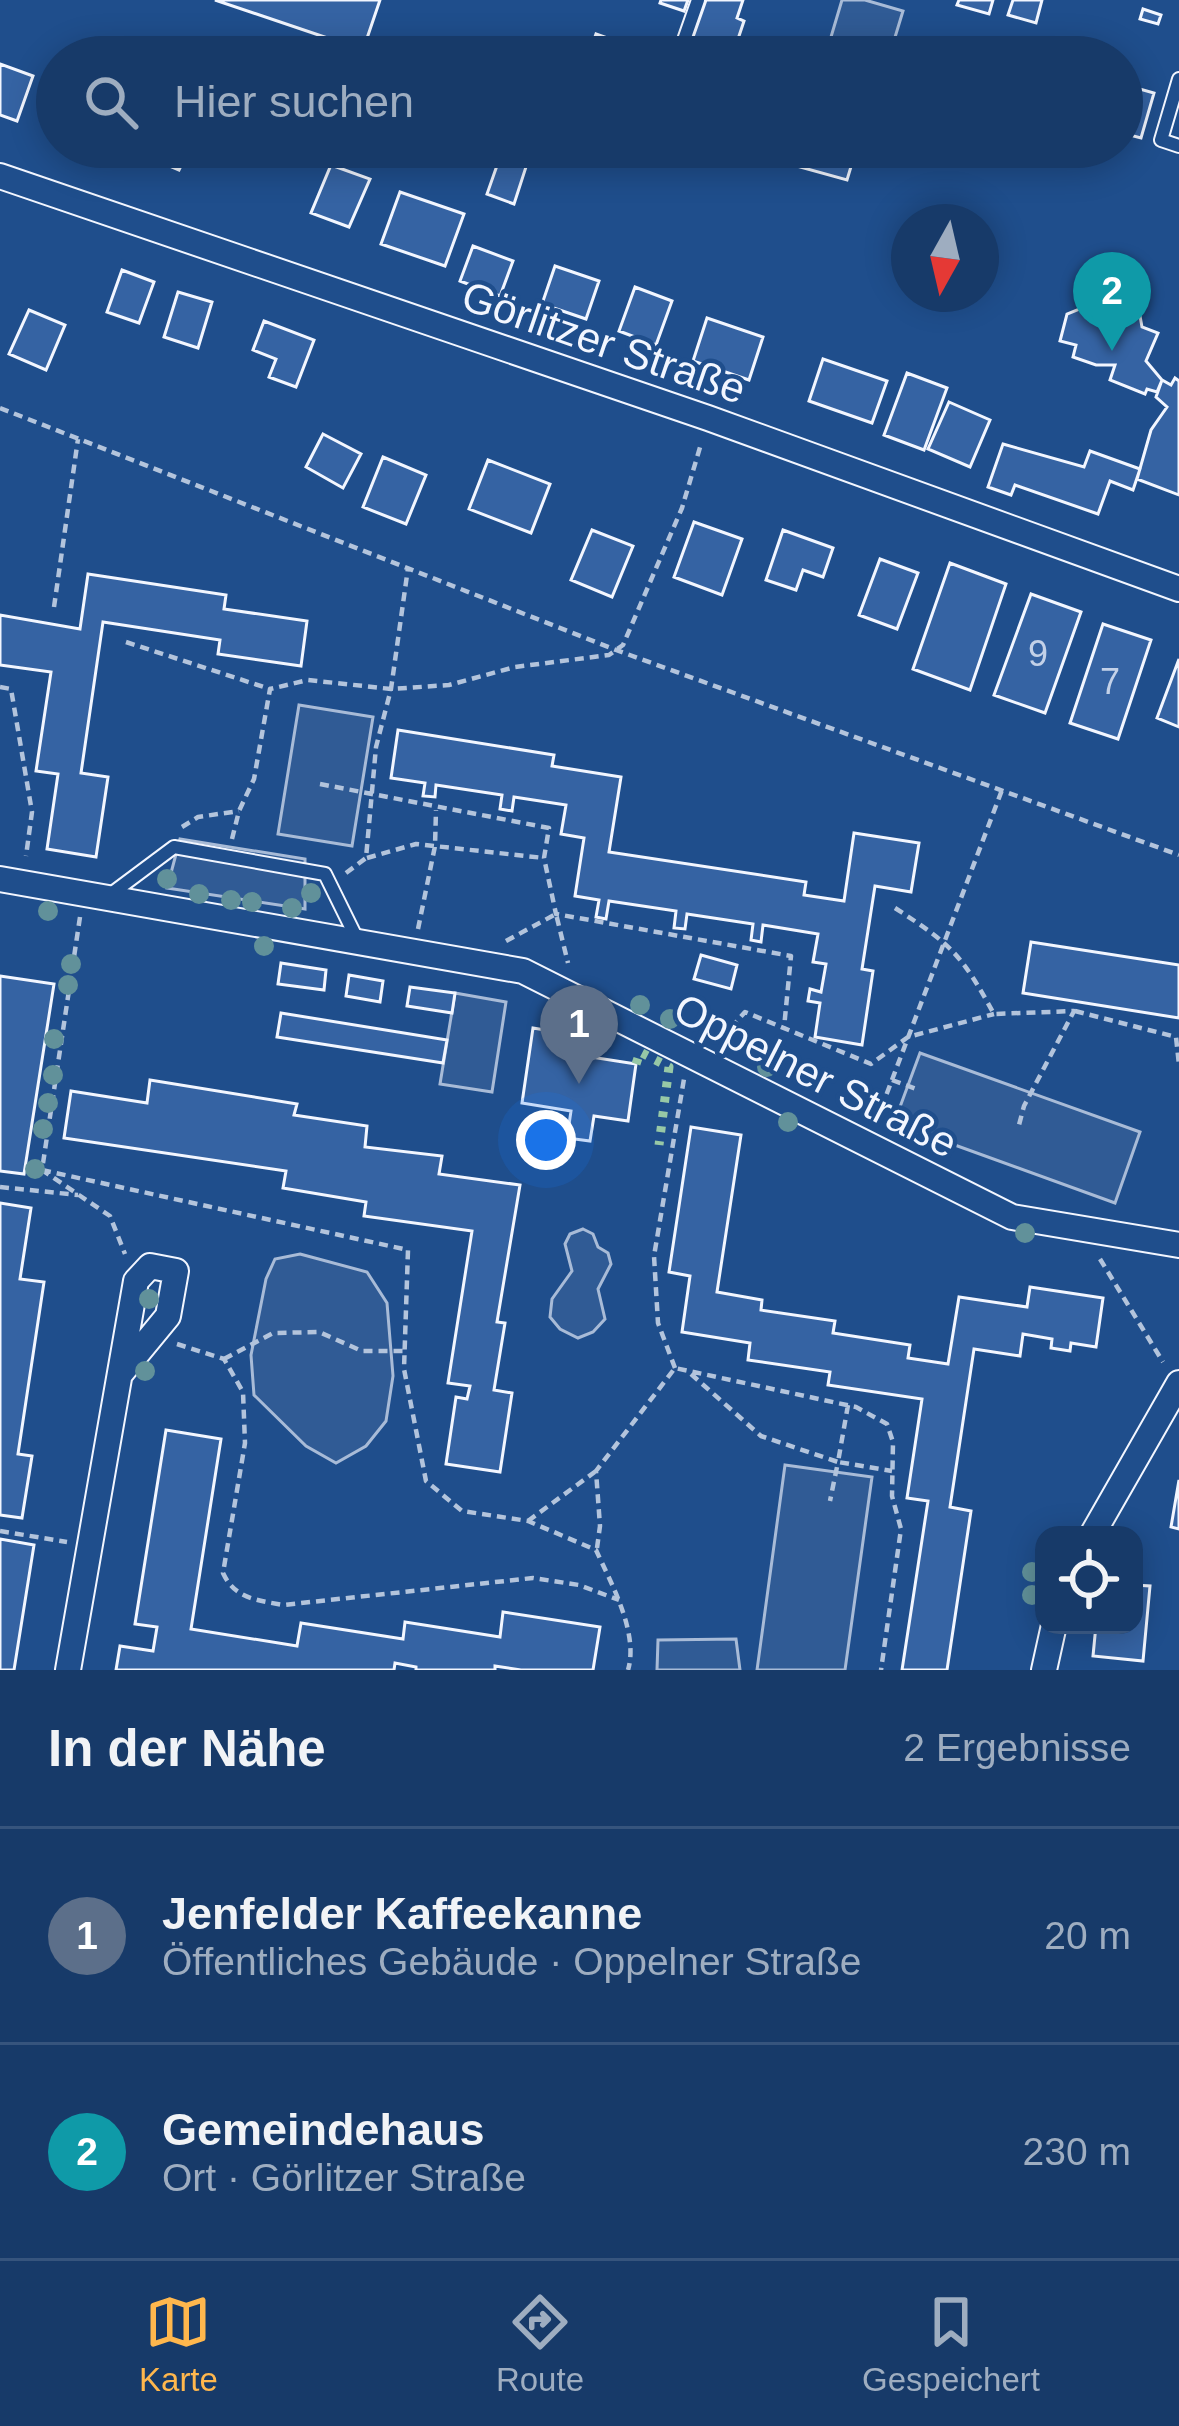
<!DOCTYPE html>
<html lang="de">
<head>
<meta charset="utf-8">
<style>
	body { margin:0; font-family:Helvetica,sans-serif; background:#244571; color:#f1f3f6 }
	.controls { position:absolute; right:36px; bottom:36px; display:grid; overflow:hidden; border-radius:24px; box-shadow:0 6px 30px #0003 }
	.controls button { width:108px; height:108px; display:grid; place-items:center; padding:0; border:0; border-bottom:3px solid #36547d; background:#173a69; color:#f1f3f6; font:60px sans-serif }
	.compass { position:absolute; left:891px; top:204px; width:108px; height:108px; border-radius:50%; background:#173a69; box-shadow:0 6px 30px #0003; rotate:188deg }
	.you { position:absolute; left:546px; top:1140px; width:42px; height:42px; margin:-30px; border:9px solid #fff; border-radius:50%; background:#1a73e8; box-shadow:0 0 0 18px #1a73e833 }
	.badge { display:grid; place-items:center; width:78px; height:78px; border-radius:50%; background:#ffb74d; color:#fff; font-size:39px; font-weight:700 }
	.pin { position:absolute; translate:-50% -99px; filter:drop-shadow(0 3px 6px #0008) }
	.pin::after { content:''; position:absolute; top:63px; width:42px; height:36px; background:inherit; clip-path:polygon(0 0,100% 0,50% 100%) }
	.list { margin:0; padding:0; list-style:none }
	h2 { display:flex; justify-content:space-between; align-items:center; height:156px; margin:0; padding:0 48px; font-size:51px }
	h2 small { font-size:39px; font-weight:400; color:#9eadc0 }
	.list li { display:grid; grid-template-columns:78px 1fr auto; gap:36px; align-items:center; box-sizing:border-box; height:216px; padding:0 48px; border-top:3px solid #36547d }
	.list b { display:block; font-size:45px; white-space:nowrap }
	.list p { margin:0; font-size:39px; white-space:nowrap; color:#9eadc0 }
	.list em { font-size:39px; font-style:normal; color:#9eadc0 }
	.icon { flex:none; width:66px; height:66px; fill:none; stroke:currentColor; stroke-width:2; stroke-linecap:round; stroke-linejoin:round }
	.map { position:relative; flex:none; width:1179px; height:1670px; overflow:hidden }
	.search { position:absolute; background:#173a69; box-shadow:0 6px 30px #0003; left:36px; right:36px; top:36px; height:132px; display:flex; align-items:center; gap:30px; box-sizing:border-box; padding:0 42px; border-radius:66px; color:#9eadc0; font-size:45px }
	.sheet { height:588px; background:#173a69 }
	nav { display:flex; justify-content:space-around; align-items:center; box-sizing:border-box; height:168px; border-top:3px solid #36547d; background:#173a69; font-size:33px; color:#9eadc0 }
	nav a { display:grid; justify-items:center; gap:6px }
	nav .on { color:#ffb74d }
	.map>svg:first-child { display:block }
</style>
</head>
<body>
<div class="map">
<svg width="1179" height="1670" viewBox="0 0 1179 1670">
	<rect width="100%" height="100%" fill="#1f4e8c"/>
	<!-- built -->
	<path fill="#305b95" stroke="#a8bbd7" stroke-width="3" d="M 842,0 L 865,0 L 903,11 L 889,57 L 825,57 Z
		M 299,705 L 373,717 L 352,846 L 278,834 Z
		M 180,839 L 305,859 L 305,909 L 167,888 Z
		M 455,993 L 506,1002 L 492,1092 L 440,1084 Z
		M 920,1053 L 1140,1132 L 1115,1203 L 894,1123 Z
		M 583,1229 L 593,1234 L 598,1247 L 608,1253 L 611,1264 L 598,1289 L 605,1319 L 593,1332 L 578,1338 L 560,1329 L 550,1317 L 552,1299 L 572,1271 L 565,1244 L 570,1234 Z
		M 300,1254 L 367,1272 L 387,1303 L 393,1376 L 386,1421 L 366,1446 L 336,1463 L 306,1446 L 254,1395 L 251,1355 L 266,1279 L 275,1259 Z
		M 785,1465 L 872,1477 L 845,1670 L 757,1670 Z
		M 736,1639 L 740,1670 L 657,1670 L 658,1640 Z"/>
	<!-- building -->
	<path fill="#3563a3" stroke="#f2f6ff" stroke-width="3" d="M 215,0 L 380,0 L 363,50 Z
		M 661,0 L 688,0 L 684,11 L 660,3 Z
		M 706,0 L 743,0 L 737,18 L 744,21 L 732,57 L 698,57 L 704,40 L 693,37 Z
		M 959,0 L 993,0 L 989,14 L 957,5 Z
		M 1013,0 L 1042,0 L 1036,23 L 1008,15 Z
		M 1143,9 L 1161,15 L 1158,24 L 1140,19 Z
		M 596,34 L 661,57 L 588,57 Z
		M 796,39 L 820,46 L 817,57 L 791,57 Z
		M 0,64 L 33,76 L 17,121 L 0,115 Z
		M 1122,84 L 1154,93 L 1141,138 L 1122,133 Z
		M 144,147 L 190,147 L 179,170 L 141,154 Z
		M 805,147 L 853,160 L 847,180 L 800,167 Z
		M 808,147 L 856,147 L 853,160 Z
		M 500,157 L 526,167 L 514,204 L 487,194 Z
		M 331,165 L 370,179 L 349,227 L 311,213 Z
		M 400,192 L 464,214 L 445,266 L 381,244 Z
		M 473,246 L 513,261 L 500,296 L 460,281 Z
		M 555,266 L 599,281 L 586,319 L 542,304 Z
		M 122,270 L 154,282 L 139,323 L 107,312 Z
		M 635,287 L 672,301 L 656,345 L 619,331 Z
		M 178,292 L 212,302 L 198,348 L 164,337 Z
		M 1094,303 L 1140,316 L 1142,327 L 1158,333 L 1146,361 L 1162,380 L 1157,392 L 1147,389 L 1145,394 L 1110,380 L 1115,365 L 1096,365 L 1073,357 L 1076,345 L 1060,341 L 1067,314 Z
		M 29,310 L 65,325 L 46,370 L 9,354 Z
		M 707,318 L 763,337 L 749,380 L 693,361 Z
		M 264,321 L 314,340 L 296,387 L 269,377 L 276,359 L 253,350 Z
		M 823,359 L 887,381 L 872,423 L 809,401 Z
		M 907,373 L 947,388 L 924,450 L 884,435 Z
		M 1175,378 L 1179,381 L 1179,495 L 1137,479 L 1151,430 L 1167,407 L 1156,397 L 1162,380 L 1171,385 Z
		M 949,402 L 990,420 L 970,467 L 928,449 Z
		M 323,434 L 361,454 L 343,488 L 306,467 Z
		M 1003,444 L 1084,467 L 1090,451 L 1140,469 L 1133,490 L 1110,481 L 1098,514 L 1015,485 L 1011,495 L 988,487 Z
		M 383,457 L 426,475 L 406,524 L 363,507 Z
		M 488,460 L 550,484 L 531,533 L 469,509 Z
		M 694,522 L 742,539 L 722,595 L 674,577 Z
		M 592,530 L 633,546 L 612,597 L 571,580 Z
		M 783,530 L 833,548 L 823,577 L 803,570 L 796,590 L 766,580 Z
		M 880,559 L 918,573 L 897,629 L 859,615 Z
		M 950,563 L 1006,584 L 970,690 L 913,669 Z
		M 88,574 L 226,595 L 224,609 L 307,621 L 301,666 L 218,654 L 220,640 L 103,622 L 81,773 L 108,777 L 96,857 L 47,849 L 58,774 L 36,771 L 51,672 L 0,665 L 0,615 L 80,629 Z
		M 1031,594 L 1081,612 L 1045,713 L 994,695 Z
		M 1103,624 L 1151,640 L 1118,739 L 1070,723 Z
		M 1179,659 L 1179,727 L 1157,718 Z
		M 398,730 L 554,755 L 552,766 L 621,777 L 609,852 L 806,882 L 804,895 L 844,901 L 854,833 L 919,843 L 911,892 L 875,886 L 862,969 L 873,971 L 862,1045 L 815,1037 L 820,1003 L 808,1001 L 810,989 L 821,992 L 826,964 L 813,962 L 818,934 L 763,925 L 761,942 L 751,940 L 753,924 L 687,914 L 685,929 L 674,928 L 676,911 L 609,901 L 606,919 L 596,917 L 599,900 L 575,896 L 584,838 L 561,834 L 566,805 L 514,797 L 512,811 L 500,809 L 502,795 L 436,785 L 435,797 L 423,796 L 425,783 L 391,778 Z
		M 1031,942 L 1179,965 L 1179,1018 L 1023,993 Z
		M 701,955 L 737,965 L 731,989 L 694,979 Z
		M 281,963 L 326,970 L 324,990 L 278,984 Z
		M 349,975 L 383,981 L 380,1002 L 346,996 Z
		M 0,976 L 54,984 L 24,1174 L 0,1171 Z
		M 410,987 L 455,993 L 452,1013 L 407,1006 Z
		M 281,1013 L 447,1040 L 443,1063 L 277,1037 Z
		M 533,1028 L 581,1036 L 578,1055 L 636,1064 L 628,1121 L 594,1116 L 590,1141 L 567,1138 L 571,1111 L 522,1103 Z
		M 150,1080 L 297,1104 L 294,1115 L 367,1126 L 365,1147 L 442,1156 L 439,1174 L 520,1185 L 497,1322 L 505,1323 L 494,1390 L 512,1393 L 500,1472 L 446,1464 L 456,1397 L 467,1399 L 470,1386 L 448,1383 L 472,1231 L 364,1216 L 366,1202 L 283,1188 L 286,1171 L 64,1138 L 71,1091 L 147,1103 Z
		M 691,1127 L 741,1135 L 717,1292 L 762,1300 L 761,1310 L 835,1321 L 833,1333 L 910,1345 L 908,1358 L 948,1364 L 959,1297 L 1027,1307 L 1030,1287 L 1103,1298 L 1096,1347 L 1071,1343 L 1070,1351 L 1051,1348 L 1052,1339 L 1023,1334 L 1020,1356 L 974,1349 L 950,1507 L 971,1511 L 947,1670 L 902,1670 L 928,1501 L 907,1498 L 922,1399 L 828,1385 L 830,1372 L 748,1360 L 750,1343 L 682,1332 L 690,1276 L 669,1272 Z
		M 0,1203 L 31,1208 L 20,1279 L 44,1282 L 18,1454 L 32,1456 L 22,1518 L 0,1515 Z
		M 166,1430 L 221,1439 L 191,1629 L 297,1646 L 301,1623 L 403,1639 L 405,1622 L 500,1637 L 503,1612 L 600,1627 L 593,1670 L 521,1670 L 495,1666 L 495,1670 L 416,1670 L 416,1667 L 395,1663 L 394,1670 L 116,1670 L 120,1646 L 153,1651 L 157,1627 L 135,1624 Z
		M 1179,1480 L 1179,1529 L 1171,1527 Z
		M 0,1539 L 34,1545 L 14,1670 L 0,1670 Z
		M 1134,1585 L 1150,1586 L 1143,1661 L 1093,1656 L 1096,1625 L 1134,1625 Z"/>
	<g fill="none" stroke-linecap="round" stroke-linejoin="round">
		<defs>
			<path id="lane" d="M 684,40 L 698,0
				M 1179,79 L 1161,140 L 1179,146
				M 107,897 L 174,847 L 325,874 L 357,939"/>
			<path id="street" d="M 0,176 L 708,418 L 1179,589
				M 0,879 L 523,971 L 1012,1217 L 1179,1245
				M 1092,1535 L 1179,1383
				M 68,1670 L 136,1281 L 150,1266 L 176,1271 L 168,1316 L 121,1373
				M 1044,1670 L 1054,1625"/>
		</defs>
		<!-- lane casing -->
		<use href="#lane" stroke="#f2f6ff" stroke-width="16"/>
		<!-- street casing -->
		<use href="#street" stroke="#f2f6ff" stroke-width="28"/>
		<!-- path -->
		<path stroke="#b3c4dc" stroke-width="4.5" stroke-dasharray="9 6" stroke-linecap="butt" d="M 0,408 L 616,650 L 1179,855
			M 54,607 L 78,439
			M 126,642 L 270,689
			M 0,687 L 11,689 L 32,812 L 26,856
			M 320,784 L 549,828 L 544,858 L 556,914 L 791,956 L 784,1028
			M 182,827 L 198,817 L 239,811
			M 232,839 L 239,811 L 254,779 L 270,689 L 308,680 L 391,689 L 449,685 L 515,667 L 609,655 L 623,645 L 682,508 L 701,444
			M 367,858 L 416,844 L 544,858
			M 346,873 L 366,858 L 376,747 L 391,689 L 408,568
			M 895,908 C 952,945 961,954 994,1014 L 1074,1011 L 1024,1106 L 1019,1125
			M 80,917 L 42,1170 L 110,1216 L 125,1254
			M 418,929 L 435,846 L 436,810
			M 506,941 L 556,914 L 568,963
			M 1075,1011 L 1176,1037 L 1179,1065
			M 721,1039 L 745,1012 L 871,1064 L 908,1037 L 994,1014
			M 892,1080 L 919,1090
			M 876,1122 L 1002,790
			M 42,1170 L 408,1250 L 404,1369 L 426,1481 L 462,1511 L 528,1521 L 596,1550 C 611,1583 639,1633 628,1670
			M 0,1187 L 78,1195
			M 1100,1259 L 1163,1362
			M 177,1344 L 224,1359 L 243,1392 L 245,1443 L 223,1573 C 235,1599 257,1600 283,1605 L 533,1578 L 579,1585 L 619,1600
			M 224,1359 L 273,1333 L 319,1332 L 362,1351 L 404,1351
			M 675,1368 L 658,1323 L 654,1256 L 684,1079
			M 691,1374 L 761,1436 L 838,1462 L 830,1501
			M 848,1405 L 838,1462 L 892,1471
			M 528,1521 L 596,1471
			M 0,1531 L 67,1542
			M 597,1548 L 600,1526 L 596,1471 L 675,1368 L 856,1407 L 887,1424 L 893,1442 L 892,1496 L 901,1529 L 881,1670"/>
		<!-- lane -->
		<use href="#lane" stroke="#1f4e8c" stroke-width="12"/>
		<!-- street -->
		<use href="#street" stroke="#1f4e8c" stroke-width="24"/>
		<!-- hedge -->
		<path stroke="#97c8a6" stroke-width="9" stroke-dasharray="6 9" stroke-linecap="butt" d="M 636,1064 L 640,1052 L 669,1067 L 659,1145"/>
	</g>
	<!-- trees -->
	<g fill="#61919a">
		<circle cx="167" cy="879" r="10"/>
		<circle cx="311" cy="893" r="10"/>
		<circle cx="199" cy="894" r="10"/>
		<circle cx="231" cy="900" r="10"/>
		<circle cx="252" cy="902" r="10"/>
		<circle cx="292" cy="908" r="10"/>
		<circle cx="48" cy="911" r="10"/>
		<circle cx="264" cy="946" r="10"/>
		<circle cx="71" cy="964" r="10"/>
		<circle cx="68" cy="985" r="10"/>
		<circle cx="640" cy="1005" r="10"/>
		<circle cx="670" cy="1019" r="10"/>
		<circle cx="54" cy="1039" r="10"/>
		<circle cx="767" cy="1067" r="10"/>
		<circle cx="53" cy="1075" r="10"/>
		<circle cx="48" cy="1103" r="10"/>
		<circle cx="788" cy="1122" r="10"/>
		<circle cx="43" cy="1129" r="10"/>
		<circle cx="35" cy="1169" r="10"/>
		<circle cx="1025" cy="1233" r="10"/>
		<circle cx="149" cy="1299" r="10"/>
		<circle cx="145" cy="1371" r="10"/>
		<circle cx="1032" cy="1572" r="10"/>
		<circle cx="1032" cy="1595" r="10"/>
	</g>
	<g text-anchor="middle" stroke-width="9" stroke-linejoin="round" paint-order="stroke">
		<!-- number labels -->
		<g font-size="36" fill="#c3d1e8">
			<text x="1038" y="666">9</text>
			<text x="1110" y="694">7</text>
		</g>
		<!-- street labels -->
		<g font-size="42" fill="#f2f6ff" stroke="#1f4e8c">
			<text transform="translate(604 342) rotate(19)" y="15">Görlitzer Straße</text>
			<text transform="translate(816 1075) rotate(27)" y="15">Oppelner Straße</text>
		</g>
	</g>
</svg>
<div class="controls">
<button><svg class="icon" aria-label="locate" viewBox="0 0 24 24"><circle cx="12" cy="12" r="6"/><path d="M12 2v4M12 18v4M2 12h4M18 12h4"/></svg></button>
</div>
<svg class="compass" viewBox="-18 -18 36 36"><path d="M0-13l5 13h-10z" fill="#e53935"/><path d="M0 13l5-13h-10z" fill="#9eadc0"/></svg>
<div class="you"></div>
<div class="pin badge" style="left:579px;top:1084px;background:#5c6f8a">1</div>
<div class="pin badge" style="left:1112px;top:351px;background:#0f9aa8">2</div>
<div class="search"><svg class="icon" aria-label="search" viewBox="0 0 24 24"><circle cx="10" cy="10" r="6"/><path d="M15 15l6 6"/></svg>Hier suchen</div>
</div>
<section class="sheet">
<h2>In der Nähe<small>2 Ergebnisse</small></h2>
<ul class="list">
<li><span class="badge" style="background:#5c6f8a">1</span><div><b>Jenfelder Kaffeekanne</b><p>Öffentliches Gebäude · Oppelner Straße</p></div><em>20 m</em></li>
<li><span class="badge" style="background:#0f9aa8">2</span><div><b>Gemeindehaus</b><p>Ort · Görlitzer Straße</p></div><em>230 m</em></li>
</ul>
</section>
<nav>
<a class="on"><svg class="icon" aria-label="map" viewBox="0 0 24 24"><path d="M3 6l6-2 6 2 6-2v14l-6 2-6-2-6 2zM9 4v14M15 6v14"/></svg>Karte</a>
<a><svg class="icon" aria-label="directions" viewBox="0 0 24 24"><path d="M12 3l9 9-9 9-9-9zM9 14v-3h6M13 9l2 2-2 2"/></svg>Route</a>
<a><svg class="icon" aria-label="saved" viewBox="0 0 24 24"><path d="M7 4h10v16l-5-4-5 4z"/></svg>Gespeichert</a>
</nav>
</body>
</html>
